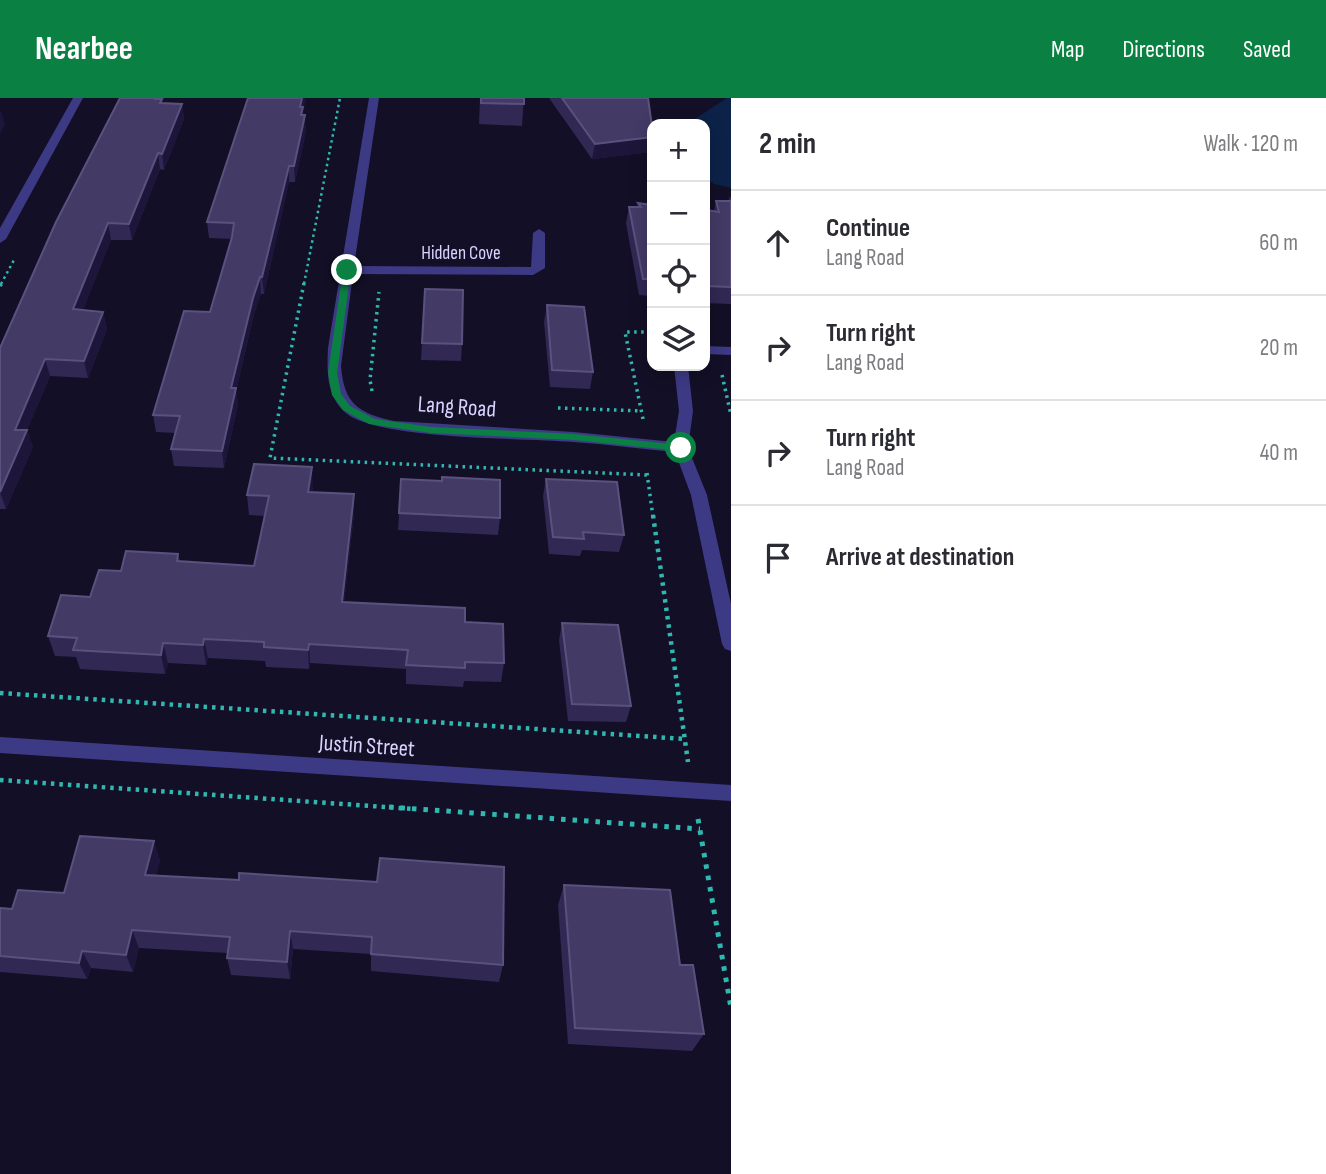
<!DOCTYPE html>
<html lang="en">
<head>
<meta charset="utf-8">
<style>
	body { margin:0; font-family:"Sofia Sans Condensed",sans-serif; background:#f2f2f3; color:#2b2b33 }
	.controls { position:absolute; right:21px; top:21px; display:grid; overflow:hidden; border-radius:14px; box-shadow:0 4px 18px #0003 }
	.controls button { width:63px; height:63px; display:grid; place-items:center; padding:0; border:0; border-bottom:2px solid #e1e1e2; background:#fff; color:#2b2b33; font:35px sans-serif }
	.stop { position:absolute; width:21px; height:21px; margin:-16px; border:5px solid #0b8043; border-radius:50%; background:#fff }
	.stop.end { background:#0b8043; border-color:#fff; box-shadow:0 2px 7px #0008 }
	.list { margin:0; padding:0; list-style:none }
	h2 { display:flex; justify-content:space-between; align-items:center; height:91px; margin:0; padding:0 28px; font-size:30px }
	h2 small { font-size:23px; font-weight:400; color:#7c7c81 }
	.list li { display:grid; grid-template-columns:46px 1fr auto; gap:21px; align-items:center; box-sizing:border-box; height:105px; padding:0 28px; border-top:2px solid #e1e1e2 }
	.list b { display:block; font-size:26px; white-space:nowrap }
	.list p { margin:0; font-size:23px; white-space:nowrap; color:#7c7c81 }
	.list em { font-size:23px; font-style:normal; color:#7c7c81 }
	.icon { flex:none; width:38px; height:38px; fill:none; stroke:currentColor; stroke-width:2; stroke-linecap:round; stroke-linejoin:round }
	.map { position:relative; flex:none; width:731px; height:1076px; overflow:hidden }
	header { display:flex; align-items:center; gap:42px; box-sizing:border-box; height:98px; padding:0 35px; background:#0b8043; color:#fff }
	header strong { font-size:33px }
	nav { display:flex; gap:38px; margin-inline-start:auto; font-size:24px }
	main { display:flex }
	aside { flex:1; background:#fff }
	.map>svg:first-child { display:block }
</style>
</head>
<body>
<header>
<strong>Nearbee</strong>
<nav><a>Map</a><a>Directions</a><a>Saved</a></nav>
</header>
<main>
<div class="map">
<svg width="731" height="1076" viewBox="0 0 731 1076">
	<rect width="100%" height="100%" fill="#130f26"/>
	<!-- water -->
	<path fill="#0c2248" d="M 727,0 L 731,0 L 731,90 L 714,86 L 705,80 L 705,26 L 687,26 Z"/>
	<g fill="none" stroke-linecap="round" stroke-linejoin="round">
		<!-- path-far3 -->
		<path stroke="#2fb8b0" stroke-width="2.5" stroke-dasharray="2.5 3.5" stroke-linecap="butt" d="M 1,186 L 14,162
			M 304,186 L 340,0"/>
		<!-- path-far2 -->
		<path stroke="#2fb8b0" stroke-width="3.5" stroke-dasharray="2.5 4.5" stroke-linecap="butt" d="M 304,185 L 270,360 L 647,377
			M 0,188 L 2,185
			M 722,277 L 731,317
			M 372,293 L 370,282 L 379,194
			M 558,310 L 641,313
			M 643,321 L 625,234 L 652,234
			M 647,375 L 653,419"/>
		<!-- path-far1 -->
		<path stroke="#2fb8b0" stroke-width="4.5" stroke-dasharray="3.5 5" stroke-linecap="butt" d="M 653,417 L 688,664
			M 0,595 L 685,641
			M 0,682 L 414,711"/>
		<!-- path -->
		<path stroke="#2fb8b0" stroke-width="5" stroke-dasharray="4.5 7" stroke-linecap="butt" d="M 389,709 L 700,731
			M 698,721 L 731,910"/>
		<!-- minor -->
		<path fill="#3d3a85" fill-rule="evenodd" d="M 73,0 L 83,0 L 6,141 L 0,145 L 0,130 Z
			M 369,0 L 379,0 L 354,168 L 531,169 L 533,135 L 539,131 L 545,135 L 545,170 L 533,177 L 353,176 L 341,268 C 344,306 358,315 394,323 L 574,334 L 674,344 L 679,313 L 674,268 L 688,268 L 693,313 L 688,350 L 707,397 L 731,506 L 731,553 L 725,551 L 722,546 L 691,397 L 675,354 C 641,351 607,346 573,344 C 525,340 379,342 346,315 C 326,298 327,273 328,250 Z
			M 705,248 L 731,249 L 731,257 L 705,256 Z
			M 0,639 L 731,687 L 731,703 L 0,655 Z"/>
	</g>
	<!-- wall -->
	<path fill="#312854" d="M 164,0 L 162,5 L 182,6 L 184,21 L 164,72 L 160,71 L 132,142 L 111,142 L 83,212 L 103,214 L 107,231 L 88,280 L 50,278 L 27,332 L 33,349 L 6,411 L 0,411 L 0,250 Z
		M 480,0 L 524,0 L 522,28 L 479,26 Z
		M 549,0 L 648,0 L 651,54 L 592,61 Z
		M 303,14 L 306,33 L 295,84 L 289,84 L 264,196 L 261,196 L 254,216 L 236,293 L 238,307 L 224,370 L 174,368 L 171,351 L 175,335 L 156,334 L 153,317 L 210,214 L 232,141 L 209,140 L 207,124 Z
		M 730,99 L 731,99 L 731,206 L 705,205 L 705,112 L 714,113 L 716,103 L 728,103 Z
		M 638,105 L 652,107 L 652,198 L 639,197 L 626,125 L 629,109 L 637,109 Z
		M 425,191 L 462,246 L 461,263 L 421,262 Z
		M 547,207 L 593,274 L 590,291 L 550,289 L 544,224 Z
		M 546,381 L 624,437 L 619,454 L 582,452 L 580,458 L 549,456 L 543,398 Z
		M 313,389 L 312,394 L 354,396 L 354,416 L 344,504 L 465,524 L 504,565 L 501,584 L 464,583 L 463,589 L 406,586 L 406,571 L 310,565 L 309,571 L 266,569 L 265,563 L 208,560 L 206,567 L 168,565 L 165,576 L 80,571 L 76,559 L 55,558 L 48,538 L 90,499 L 121,473 L 178,456 L 180,463 L 254,468 L 265,418 L 249,417 L 247,397 Z
		M 399,415 L 500,420 L 498,437 L 398,432 Z
		M 562,525 L 631,608 L 626,624 L 568,623 L 559,542 Z
		M 160,762 L 156,778 L 503,867 L 499,884 L 371,873 L 371,856 L 293,851 L 290,881 L 231,877 L 227,860 L 227,855 L 139,850 L 133,874 L 91,870 L 87,881 L 0,874 L 0,810 L 12,811 L 64,795 Z
		M 564,787 L 680,867 L 704,936 L 692,953 L 568,946 L 558,807 Z"/>
	<!-- shaded-wall -->
	<path fill="#1d163a" d="M 302,0 L 306,0 L 303,14 L 304,25 L 305,17 L 306,33 L 295,84 L 294,68 Z
		M 182,6 L 184,21 L 164,72 L 162,56 Z
		M 1,12 L 5,27 L 0,36 L 0,14 Z
		M 652,39 L 651,54 L 592,61 L 595,46 Z
		M 158,55 L 160,71 L 132,142 L 129,126 Z
		M 289,68 L 289,84 L 264,196 L 262,179 Z
		M 108,125 L 111,142 L 77,228 L 73,211 Z
		M 260,179 L 261,196 L 254,216 L 236,293 L 238,307 L 224,370 L 222,353 L 231,290 L 253,200 Z
		M 103,214 L 107,231 L 88,280 L 84,263 Z
		M 45,261 L 50,278 L 27,332 L 33,349 L 6,411 L 0,394 L 15,332 Z
		M 312,369 L 313,389 L 309,414 L 308,394 Z
		M 354,396 L 354,416 L 342,524 L 342,504 Z
		M 204,541 L 208,560 L 206,567 L 203,547 Z
		M 163,545 L 168,565 L 165,576 L 161,557 Z
		M 309,546 L 310,565 L 309,571 L 308,552 Z
		M 154,743 L 160,762 L 152,796 L 145,777 Z
		M 132,832 L 139,850 L 133,874 L 126,857 Z
		M 290,833 L 293,851 L 290,881 L 287,864 Z
		M 82,853 L 91,870 L 87,881 L 79,865 Z"/>
	<!-- building -->
	<path fill="#433a66" stroke="#5a527e" stroke-width="2" d="M 120,0 L 155,0 L 155,1 L 162,1 L 160,5 L 182,6 L 162,56 L 158,55 L 129,126 L 108,125 L 73,211 L 103,214 L 84,263 L 45,261 L 15,332 L 27,332 L 0,394 L 0,250 L 56,124 Z
		M 248,0 L 302,0 L 300,9 L 303,9 L 301,17 L 305,17 L 294,68 L 289,68 L 262,179 L 260,179 L 253,200 L 231,290 L 236,290 L 222,353 L 171,351 L 180,318 L 153,317 L 184,213 L 210,214 L 232,139 L 234,125 L 207,124 Z
		M 481,0 L 524,0 L 524,6 L 481,5 Z
		M 562,0 L 648,0 L 652,28 L 652,39 L 595,46 Z
		M 716,103 L 731,103 L 731,189 L 705,188 L 706,192 L 705,192 L 705,112 L 719,114 Z
		M 638,105 L 652,107 L 652,181 L 643,181 L 629,109 L 641,109 Z
		M 425,191 L 463,192 L 462,246 L 422,245 Z
		M 547,207 L 584,209 L 593,274 L 552,272 Z
		M 254,366 L 312,369 L 308,394 L 354,396 L 342,504 L 465,510 L 465,524 L 503,526 L 504,565 L 465,564 L 465,570 L 406,567 L 408,552 L 309,546 L 308,552 L 264,549 L 264,544 L 204,541 L 203,547 L 163,545 L 161,557 L 73,552 L 77,540 L 48,538 L 61,497 L 90,499 L 99,472 L 121,473 L 126,453 L 178,456 L 177,463 L 254,468 L 269,398 L 247,397 Z
		M 442,379 L 500,382 L 500,420 L 399,415 L 401,381 L 442,383 Z
		M 546,381 L 617,384 L 624,437 L 583,434 L 584,441 L 553,439 Z
		M 562,525 L 618,527 L 631,608 L 572,606 Z
		M 80,738 L 154,743 L 145,777 L 239,782 L 239,775 L 377,784 L 380,760 L 504,769 L 503,867 L 371,856 L 372,839 L 290,833 L 287,864 L 227,860 L 230,839 L 132,832 L 126,857 L 82,853 L 79,865 L 0,858 L 0,810 L 12,811 L 18,792 L 64,795 Z
		M 564,787 L 670,792 L 680,867 L 693,867 L 704,936 L 575,930 Z"/>
	<!-- route -->
	<path fill="#0b8043" d="M 347,170 L 351,172 L 337,275 L 341,296 L 350,308 L 375,321 L 431,329 L 574,336 L 681,347 L 685,350 L 681,353 L 574,342 L 431,335 L 369,326 L 343,312 L 332,297 L 328,275 L 343,172 Z"/>
	<g text-anchor="middle" stroke-width="7" stroke-linejoin="round" paint-order="stroke">
		<!-- far-street labels -->
		<g font-size="19" fill="#d9d4ff" stroke="#130f26">
			<text x="461" y="161">Hidden Cove</text>
		</g>
		<!-- street labels -->
		<g font-size="23" fill="#d9d4ff" stroke="#130f26">
			<text transform="translate(457 308) rotate(4)" y="8">Lang Road</text>
			<text transform="translate(367 647) rotate(4)" y="8">Justin Street</text>
		</g>
	</g>
</svg>
<div class="controls">
<button>+</button>
<button>−</button>
<button><svg class="icon" aria-label="locate" viewBox="0 0 24 24"><circle cx="12" cy="12" r="6"/><path d="M12 2v4M12 18v4M2 12h4M18 12h4"/></svg></button>
<button><svg class="icon" aria-label="layers" viewBox="0 0 24 24"><path d="M12 4l9 5-9 5-9-5zM3 14l9 5 9-5"/></svg></button>
</div>
<div class="stop" style="left:681px;top:350px"></div>
<div class="stop end" style="left:347px;top:172px"></div>
</div>
<aside>
<h2>2 min<small>Walk · 120 m</small></h2>
<ul class="list">
<li><svg class="icon" aria-label="ahead" viewBox="0 0 24 24"><path d="M12 20V5M6 11l6-6 6 6"/></svg><div><b>Continue</b><p>Lang Road</p></div><em>60 m</em></li>
<li><svg class="icon" aria-label="right" viewBox="0 0 24 24"><path d="M7 20v-9h11M14 6l5 5-5 5"/></svg><div><b>Turn right</b><p>Lang Road</p></div><em>20 m</em></li>
<li><svg class="icon" aria-label="right" viewBox="0 0 24 24"><path d="M7 20v-9h11M14 6l5 5-5 5"/></svg><div><b>Turn right</b><p>Lang Road</p></div><em>40 m</em></li>
<li><svg class="icon" aria-label="arrive" viewBox="0 0 24 24"><path d="M6 21V4h12l-3 4 3 4H6"/></svg><div><b>Arrive at destination</b></div></li>
</ul>
</aside>
</main>
</body>
</html>
